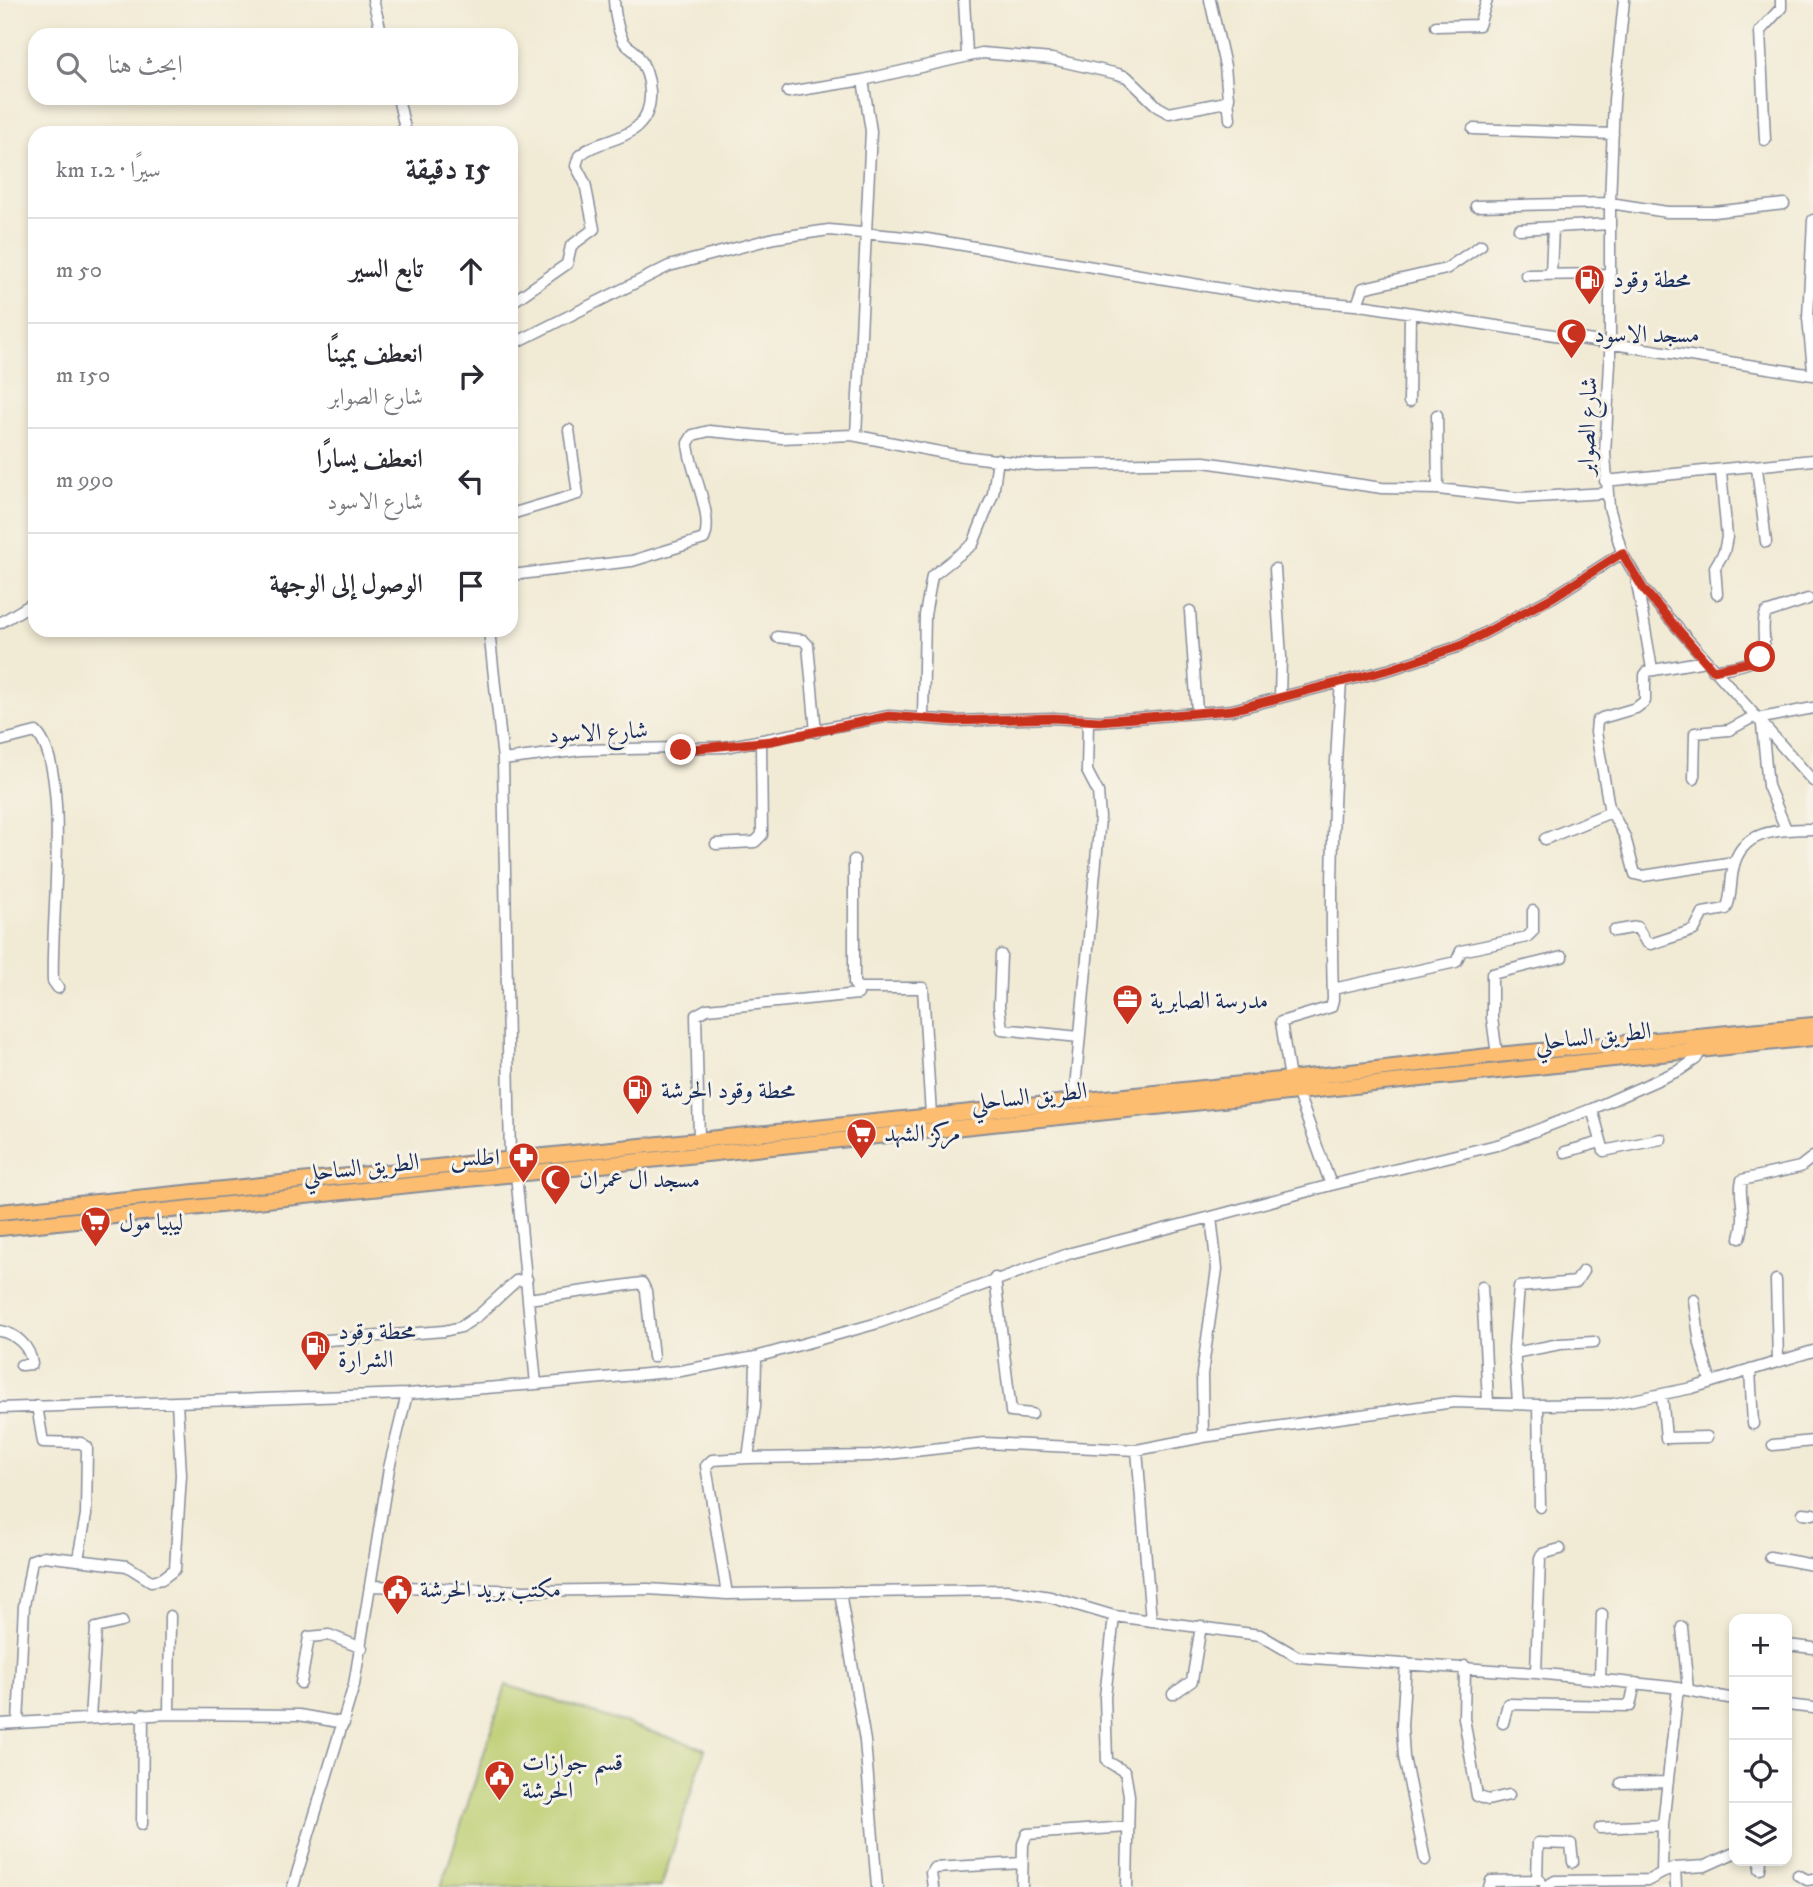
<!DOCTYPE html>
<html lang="ar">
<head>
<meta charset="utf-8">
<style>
	body { margin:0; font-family:"IM FELL DW Pica",Amiri,serif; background:#f7f7f7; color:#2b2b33; direction:rtl }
	.controls { position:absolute; right:21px; bottom:21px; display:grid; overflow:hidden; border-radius:14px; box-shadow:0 4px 10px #0003 }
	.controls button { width:63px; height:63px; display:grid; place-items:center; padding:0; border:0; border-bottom:2px solid #e1e1e2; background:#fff; color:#2b2b33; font:35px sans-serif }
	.stop { position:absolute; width:21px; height:21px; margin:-16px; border:5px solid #c8321e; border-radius:50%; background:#fff }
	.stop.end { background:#c8321e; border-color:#fff; box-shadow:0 2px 7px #0008 }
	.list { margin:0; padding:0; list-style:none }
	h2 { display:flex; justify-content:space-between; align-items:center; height:91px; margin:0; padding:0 28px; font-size:30px }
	h2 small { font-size:23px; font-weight:400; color:#7c7c81 }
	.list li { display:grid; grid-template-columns:46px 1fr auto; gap:21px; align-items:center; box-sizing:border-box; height:105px; padding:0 28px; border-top:2px solid #e1e1e2 }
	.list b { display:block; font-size:26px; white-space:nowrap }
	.list p { margin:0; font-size:23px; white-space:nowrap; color:#7c7c81 }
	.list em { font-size:23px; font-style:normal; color:#7c7c81 }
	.icon { flex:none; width:38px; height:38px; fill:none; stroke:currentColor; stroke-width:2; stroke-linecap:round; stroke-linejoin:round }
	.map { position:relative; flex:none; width:1813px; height:1887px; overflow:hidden; direction:ltr }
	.search { position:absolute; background:#fff; box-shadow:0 4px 10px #0003; left:28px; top:28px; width:490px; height:77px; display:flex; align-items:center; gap:18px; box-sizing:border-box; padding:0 24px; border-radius:21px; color:#7c7c81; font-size:26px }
	.panel { position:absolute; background:#fff; box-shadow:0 4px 10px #0003; left:28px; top:126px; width:490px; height:511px; border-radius:21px; direction:rtl }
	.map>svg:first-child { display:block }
</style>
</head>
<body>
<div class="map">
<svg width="1813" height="1887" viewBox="0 0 1813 1887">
	<rect width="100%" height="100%" fill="#f7f3e8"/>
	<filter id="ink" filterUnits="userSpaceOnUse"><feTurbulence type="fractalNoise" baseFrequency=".0143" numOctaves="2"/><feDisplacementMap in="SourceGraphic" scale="14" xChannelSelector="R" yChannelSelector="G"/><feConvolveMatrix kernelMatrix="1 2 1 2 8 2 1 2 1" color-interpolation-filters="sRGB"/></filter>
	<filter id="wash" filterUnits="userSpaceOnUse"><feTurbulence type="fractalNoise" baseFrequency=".00686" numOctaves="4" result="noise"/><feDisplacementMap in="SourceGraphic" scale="28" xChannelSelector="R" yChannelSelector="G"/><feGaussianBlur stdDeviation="1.57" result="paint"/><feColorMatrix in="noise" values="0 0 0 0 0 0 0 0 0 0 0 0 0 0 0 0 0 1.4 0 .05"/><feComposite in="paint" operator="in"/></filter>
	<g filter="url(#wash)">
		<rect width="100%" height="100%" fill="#f1ead4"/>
		<!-- green -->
		<path fill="#bccd70" stroke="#6c7e67" stroke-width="2" d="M 506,1685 L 705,1749 L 661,1887 L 441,1887 Z"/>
	</g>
	<g filter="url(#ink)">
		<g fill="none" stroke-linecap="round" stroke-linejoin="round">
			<defs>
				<path id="minor" d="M 373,0 L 382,35
					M 964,0 L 967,54
					M 1210,0 L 1225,66 L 1230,119
					M 1624,0 L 1614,100 L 1610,203 L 1610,363 L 1605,454 L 1609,507 L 1622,553 L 1644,590 L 1813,781
					M 1436,26 L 1479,25 L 1487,0
					M 788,92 L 863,80
					M 398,98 L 406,133
					M 1473,129 L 1613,134
					M 1765,140 L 1760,31 L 1781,8 L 1781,0
					M 1476,206 L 1610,203 L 1667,212 L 1714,212 L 1784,204
					M 1813,220 L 1808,318 L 1813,370
					M 1519,229 L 1610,224
					M 1551,274 L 1553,227
					M 1526,275 L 1610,274
					M 511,303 L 567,264 L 571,246 L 594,229 L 585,183 L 576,166 L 579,156 C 595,141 620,142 637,127 C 657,109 652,74 636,53 C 633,49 627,47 624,42 C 617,30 615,14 614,0
					M 1357,305 L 1363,288 L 1446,269 L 1481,245
					M 511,345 L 669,266 L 774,238 L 829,230 L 927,239 L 1283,299 L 1367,306 L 1813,375
					M 1409,402 L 1410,313
					M 1437,415 L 1438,489
					M 856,436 L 871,131 L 863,80 L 982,53 L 1052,59 L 1118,74 L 1127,77 L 1158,107 L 1169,113 L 1221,103 L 1229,98
					M 1757,468 L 1766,542
					M 1605,481 L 1813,460
					M 511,514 L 578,494 L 569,430
					M 1275,569 L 1281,657 L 1280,698
					M 511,575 L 632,561 L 704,539 C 715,515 689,469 688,443 L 693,435 L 709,431 L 782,438 L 852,435 L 955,455 L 1036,465 L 1204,462 L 1382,488 L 1438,489 L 1519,498 L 1606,493
					M 1637,583 L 1652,669
					M 1717,594 L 1715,567 L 1724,552 L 1727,537 L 1721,472
					M 1190,611 L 1197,712
					M 0,623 L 35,602
					M 489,630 L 503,760 L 510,1159
					M 777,637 L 803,640 L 808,645 L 816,732
					M 1705,661 L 1648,671 L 1645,675 L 1645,701 L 1636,708 L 1602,718 L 1597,721 L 1596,732 L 1609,807 L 1625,837 L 1635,874 L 1643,876 L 1734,862
					M 1713,670 C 1733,666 1764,667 1764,640 C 1764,631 1762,622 1766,613 L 1808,599
					M 923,718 L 925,615 L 932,576 L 973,544 L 993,494 L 998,459
					M 1757,719 L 1813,708
					M 1762,725 L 1768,786 L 1786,829
					M 0,741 L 36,732 C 72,767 50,926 53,981 L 58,988
					M 503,760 L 581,750 L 725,747 L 889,716 L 955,721 L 1053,718 L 1099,721 L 1232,710 L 1391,669 L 1460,646 L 1553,597 L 1622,553
					M 1694,779 L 1695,733 L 1729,730 L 1755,716
					M 1545,839 L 1611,812
					M 716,844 L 755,842 L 762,835 L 761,742
					M 854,860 L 854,984 L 859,988 L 923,988 L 931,1115
					M 1614,931 L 1637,927 L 1646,942 L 1651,944 L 1694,930 L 1703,913 L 1726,909 C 1732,898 1730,883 1733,870 C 1739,830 1779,829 1813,829
					M 1001,955 L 999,1006 L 1002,1029 L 1079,1037
					M 1333,989 L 1456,962 L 1461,951 L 1527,937 L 1533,931 L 1533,911
					M 1497,1055 L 1492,1018 L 1492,974 L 1562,957
					M 1290,1079 L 1281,1022 L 1331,1007 L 1333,1000 C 1330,894 1333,788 1341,682
					M 1297,1091 L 1331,1185 L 1211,1217 L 1217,1269 L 1202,1374 L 1203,1437 L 1454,1402 L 1538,1405 L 1613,1404 L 1692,1388 L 1813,1351
					M 1074,1099 L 1100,818 L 1098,792 L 1087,771 L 1088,721
					M 1592,1109 L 1604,1151 L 1661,1139
					M 699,1139 L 696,1015 L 707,1009 L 858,994
					M 1565,1152 L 1601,1142
					M 1331,1185 L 1501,1144 L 1592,1109 L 1680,1070 L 1696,1059 L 1702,1048
					M 1740,1238 C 1748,1214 1737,1194 1742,1180 L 1800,1167 L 1813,1157
					M 995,1278 L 1011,1412 L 1032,1414
					M 1776,1280 L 1778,1361
					M 1482,1287 L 1488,1402
					M 528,1299 L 642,1283 L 646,1291 L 653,1357
					M 1694,1300 L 1700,1344 L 1710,1381
					M 0,1331 C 16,1334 30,1346 32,1364 L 21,1365
					M 315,1341 L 444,1331 L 461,1327 L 479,1315 L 516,1281 L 527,1279
					M 1514,1353 L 1560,1344 L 1594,1342
					M 756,1357 L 755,1406 L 748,1458 L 870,1456 L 985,1443 L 1137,1450 L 1203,1437
					M 1750,1370 L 1753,1424
					M 536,1384 L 680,1371 L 756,1357 L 878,1323 L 1071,1253 L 1211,1217
					M 1662,1395 L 1666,1438 L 1707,1437
					M 1518,1403 L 1514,1348 L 1519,1287 L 1576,1282 L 1583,1271
					M 1538,1405 L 1540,1507
					M 37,1406 L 43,1442 L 81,1443 L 87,1447 L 86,1515 L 78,1559
					M 0,1408 L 407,1394 L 536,1384 L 516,1174
					M 1773,1445 L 1813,1441
					M 1137,1450 L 1151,1621
					M 1803,1513 L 1813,1514
					M 1770,1557 L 1813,1565
					M 373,1586 L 524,1591 L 648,1589 L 727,1594 L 1007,1590 L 1050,1597 L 1114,1616 L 1260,1635 L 1298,1657 L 1536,1673 L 1671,1687 L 1734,1699
					M 840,1592 L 865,1741 L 877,1887
					M 727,1594 L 706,1466 L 712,1460 L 748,1458
					M 1114,1616 L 1105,1697 L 1107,1761 L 1125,1772 L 1129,1795 L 1127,1887
					M 1682,1627 L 1688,1690
					M 1787,1645 L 1813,1648
					M 1406,1663 L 1402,1726 L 1404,1757 L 1425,1860
					M 1465,1666 L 1464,1718 L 1477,1796 L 1488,1800 L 1509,1795
					M 1536,1673 L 1540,1558 L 1542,1554 L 1560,1549
					M 1600,1680 L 1602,1614
					M 301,1683 L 309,1637 L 329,1635 L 362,1648
					M 1173,1694 L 1192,1681 L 1201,1626
					M 1787,1705 L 1813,1708
					M 169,1714 L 170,1616
					M 90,1718 L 96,1628 L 122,1622
					M 18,1723 L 24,1606 L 32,1560 L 44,1556 L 127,1566 L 151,1581 L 162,1579 L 175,1569 L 181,1475 L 177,1402
					M 1503,1723 L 1508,1704 L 1630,1706 L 1635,1683
					M 0,1724 L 169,1714 L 299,1715 L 344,1723
					M 1621,1783 L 1668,1782
					M 142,1824 L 143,1714
					M 1600,1828 L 1663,1825
					M 1675,1868 L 1676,1887
					M 1760,1869 L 1761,1861
					M 1662,1873 L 1675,1868 L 1705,1866 L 1734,1853
					M 1798,1875 L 1807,1880 L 1813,1879
					M 1537,1880 L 1538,1843 L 1571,1844 L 1573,1862
					M 293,1887 L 354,1685 L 389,1468 L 407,1394
					M 933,1887 L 931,1873 L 934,1868 L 1022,1863
					M 1022,1887 L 1023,1844 L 1027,1834 L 1128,1827
					M 1489,1887 L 1491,1881 L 1540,1880
					M 1545,1887 L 1555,1881 L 1649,1880 L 1662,1873 L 1663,1825 L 1678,1688"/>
				<path id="highway" d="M 0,1212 L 1290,1079 L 1497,1055 L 1813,1025
					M 0,1228 L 1813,1038"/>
			</defs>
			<!-- minor casing -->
			<use href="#minor" stroke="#868c99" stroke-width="13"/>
			<!-- highway casing -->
			<use href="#highway" stroke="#868c99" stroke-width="18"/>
			<!-- minor -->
			<use href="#minor" stroke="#fff" stroke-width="10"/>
			<!-- highway -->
			<use href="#highway" stroke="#fcbd6f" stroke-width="14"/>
		</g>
	</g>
	<g fill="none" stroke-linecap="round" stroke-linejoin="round" filter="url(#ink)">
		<!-- route -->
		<path stroke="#c8321e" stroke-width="9" d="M 681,750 L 771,741 L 889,716 L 955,721 L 1053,718 L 1099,721 L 1232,710 L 1391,669 L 1460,646 L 1553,597 L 1622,553 L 1644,590 L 1713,670 L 1751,662 L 1760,657"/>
	</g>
	<!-- icons -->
	<defs>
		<symbol id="fuel-pin" viewBox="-11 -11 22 30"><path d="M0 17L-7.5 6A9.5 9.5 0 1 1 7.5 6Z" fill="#c8321e" stroke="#f7f3e8"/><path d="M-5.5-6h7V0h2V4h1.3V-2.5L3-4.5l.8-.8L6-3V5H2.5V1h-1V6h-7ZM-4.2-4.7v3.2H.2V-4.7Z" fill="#fff"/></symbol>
		<symbol id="mosque-pin" viewBox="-11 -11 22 30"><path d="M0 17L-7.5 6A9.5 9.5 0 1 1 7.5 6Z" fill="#c8321e" stroke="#f7f3e8"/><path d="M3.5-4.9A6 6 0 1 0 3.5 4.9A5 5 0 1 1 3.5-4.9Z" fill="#fff"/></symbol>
		<symbol id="office-pin" viewBox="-11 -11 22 30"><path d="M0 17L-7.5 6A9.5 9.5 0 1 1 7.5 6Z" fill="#c8321e" stroke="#f7f3e8"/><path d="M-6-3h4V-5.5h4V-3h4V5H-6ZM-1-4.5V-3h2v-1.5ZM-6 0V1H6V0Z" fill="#fff"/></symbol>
		<symbol id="supermarket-pin" viewBox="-11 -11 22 30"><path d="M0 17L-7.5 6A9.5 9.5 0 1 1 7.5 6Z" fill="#c8321e" stroke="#f7f3e8"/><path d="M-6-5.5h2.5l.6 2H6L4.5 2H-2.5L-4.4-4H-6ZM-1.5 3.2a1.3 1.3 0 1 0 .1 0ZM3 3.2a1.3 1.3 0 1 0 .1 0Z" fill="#fff"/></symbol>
		<symbol id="pharmacy-pin" viewBox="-11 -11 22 30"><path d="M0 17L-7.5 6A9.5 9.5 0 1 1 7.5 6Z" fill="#c8321e" stroke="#f7f3e8"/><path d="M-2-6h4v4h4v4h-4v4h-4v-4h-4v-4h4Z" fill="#fff"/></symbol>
		<symbol id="civic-pin" viewBox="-11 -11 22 30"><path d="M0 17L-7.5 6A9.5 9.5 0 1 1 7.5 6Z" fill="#c8321e" stroke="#f7f3e8"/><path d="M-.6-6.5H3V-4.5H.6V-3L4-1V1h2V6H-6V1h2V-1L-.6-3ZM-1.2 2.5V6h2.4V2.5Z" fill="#fff"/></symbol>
	</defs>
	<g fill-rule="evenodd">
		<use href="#fuel-pin" x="1572" y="262" width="35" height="47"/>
		<use href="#mosque-pin" x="1554" y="316" width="35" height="47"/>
		<use href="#office-pin" x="1110" y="982" width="35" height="47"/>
		<use href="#fuel-pin" x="620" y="1072" width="35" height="47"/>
		<use href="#supermarket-pin" x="844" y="1116" width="35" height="47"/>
		<use href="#pharmacy-pin" x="506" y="1140" width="35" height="47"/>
		<use href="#mosque-pin" x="538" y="1162" width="35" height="47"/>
		<use href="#supermarket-pin" x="78" y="1204" width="35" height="47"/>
		<use href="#fuel-pin" x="298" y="1328" width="35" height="47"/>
		<use href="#civic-pin" x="380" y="1572" width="35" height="47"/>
		<use href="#civic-pin" x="482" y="1758" width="35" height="47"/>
	</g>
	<g text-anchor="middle" stroke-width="6" stroke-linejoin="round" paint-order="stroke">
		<!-- poi labels -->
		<g font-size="24" fill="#1b2f5e" stroke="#f7f3e8" text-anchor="start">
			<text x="1613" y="287">محطة وقود</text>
			<text x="1594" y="342">مسجد الاسود</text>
			<text x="1150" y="1008">مدرسة الصابرية</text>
			<text x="661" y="1098">محطة وقود الحرشة</text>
			<text x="884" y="1141">مركز الشهد</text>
			<text x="500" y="1165" text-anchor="end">اطلس</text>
			<text x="579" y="1187">مسجد ال عمران</text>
			<text x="119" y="1230">ليبيا مول</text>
			<text x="338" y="1339">محطة وقود<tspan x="338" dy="28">الشرارة</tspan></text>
			<text x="420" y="1597">مكتب بريد الحرشة</text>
			<text x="522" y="1770">قسم جوازات<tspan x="522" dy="28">الحرشة</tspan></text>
		</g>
		<!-- street labels -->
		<g font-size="24" fill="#1b2f5e" stroke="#f7f3e8">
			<text transform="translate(1587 426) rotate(-88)" y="8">شارع الصوابر</text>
			<text transform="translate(598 732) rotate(-3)" y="8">شارع الاسود</text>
			<text transform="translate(1593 1036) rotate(-6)" y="8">الطريق الساحلي</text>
			<text transform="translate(1029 1096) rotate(-6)" y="8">الطريق الساحلي</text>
			<text transform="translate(361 1167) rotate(-6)" y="8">الطريق الساحلي</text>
		</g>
	</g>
</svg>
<div class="controls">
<button>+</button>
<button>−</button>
<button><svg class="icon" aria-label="locate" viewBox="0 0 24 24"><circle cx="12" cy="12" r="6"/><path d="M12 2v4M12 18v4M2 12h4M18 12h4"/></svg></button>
<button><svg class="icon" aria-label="layers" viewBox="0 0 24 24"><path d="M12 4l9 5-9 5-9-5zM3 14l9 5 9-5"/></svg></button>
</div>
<div class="stop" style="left:1760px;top:657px"></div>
<div class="stop end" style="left:681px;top:750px"></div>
<div class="search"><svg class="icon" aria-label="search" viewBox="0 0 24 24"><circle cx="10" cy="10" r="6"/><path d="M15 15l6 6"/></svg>ابحث هنا</div>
<section class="panel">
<h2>15 دقيقة<small>سيرًا · 1.2 km</small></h2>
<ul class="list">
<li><svg class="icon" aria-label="ahead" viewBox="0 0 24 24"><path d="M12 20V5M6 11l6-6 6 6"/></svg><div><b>تابع السير</b></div><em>50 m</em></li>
<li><svg class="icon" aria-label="right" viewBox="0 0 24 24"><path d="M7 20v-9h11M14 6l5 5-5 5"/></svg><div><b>انعطف يمينًا</b><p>شارع الصوابر</p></div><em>150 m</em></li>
<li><svg class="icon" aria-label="left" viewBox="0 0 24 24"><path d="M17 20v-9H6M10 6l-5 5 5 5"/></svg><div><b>انعطف يسارًا</b><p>شارع الاسود</p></div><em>990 m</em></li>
<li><svg class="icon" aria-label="arrive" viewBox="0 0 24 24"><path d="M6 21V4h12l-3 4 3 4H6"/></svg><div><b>الوصول إلى الوجهة</b></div></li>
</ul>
</section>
</div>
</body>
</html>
